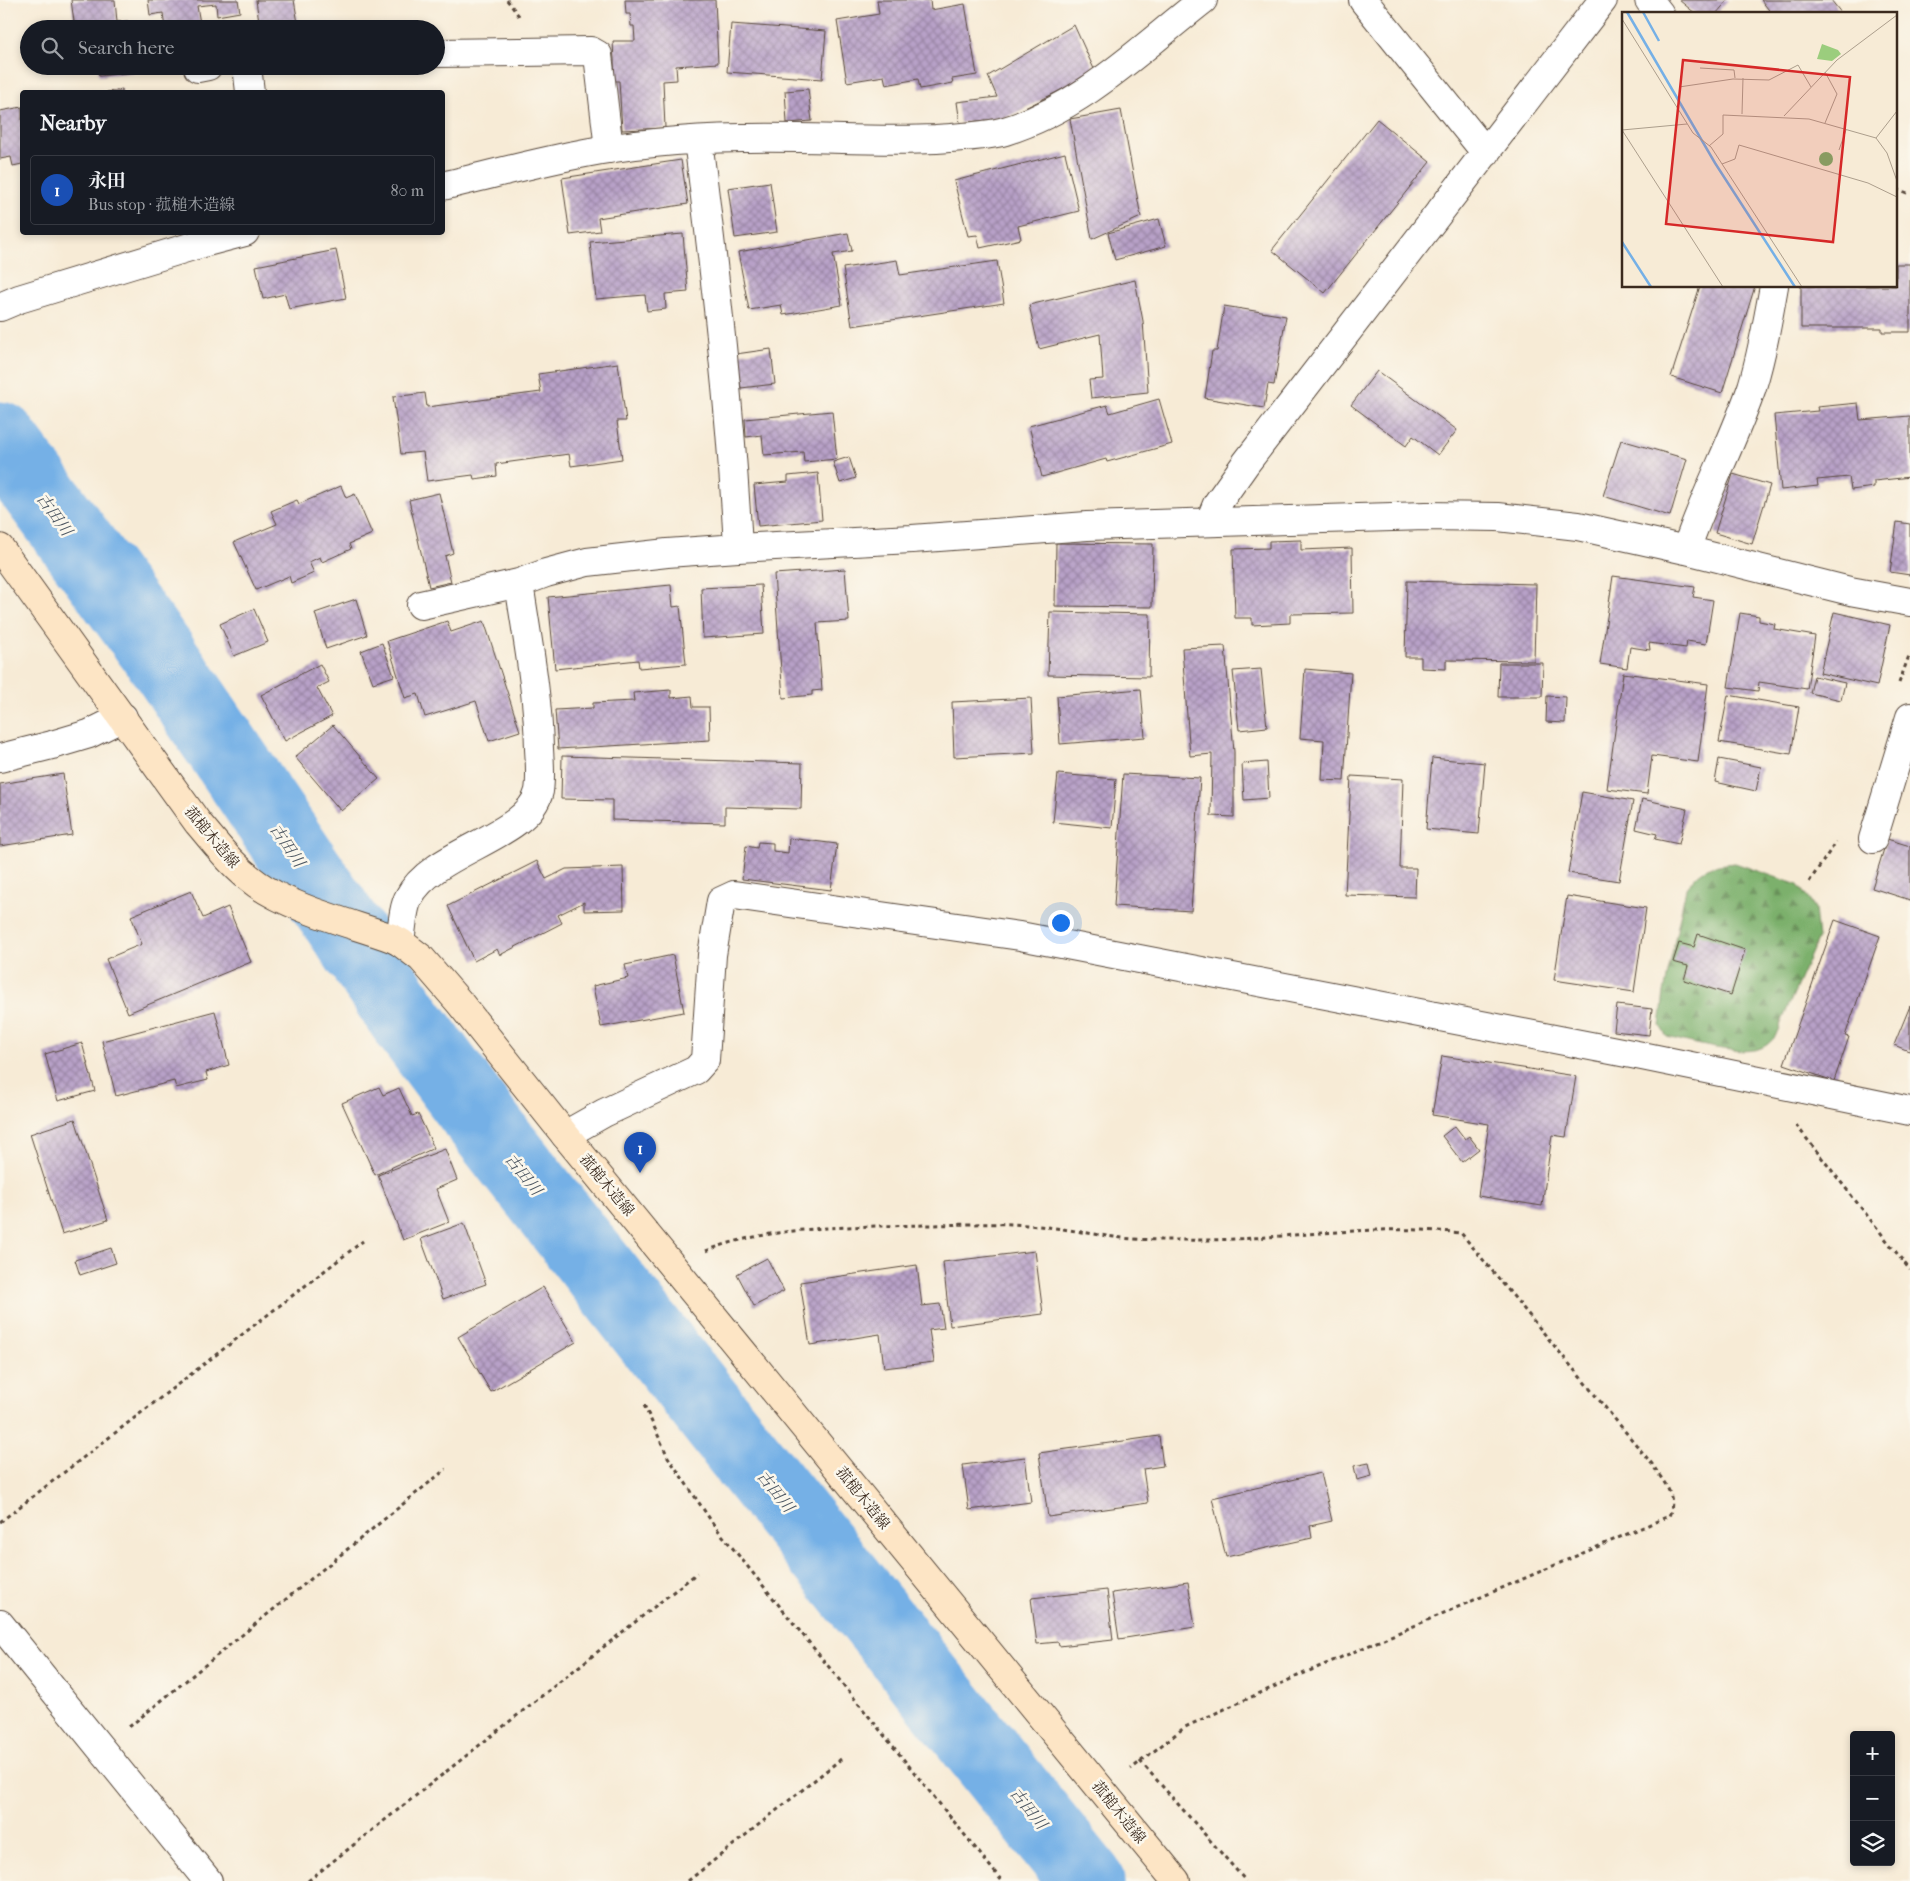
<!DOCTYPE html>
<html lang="en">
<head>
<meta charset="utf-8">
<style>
	body { margin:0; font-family:"IM FELL French Canon","Noto Serif JP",serif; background:#242831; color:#f1f3f6 }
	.controls { position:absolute; right:15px; bottom:15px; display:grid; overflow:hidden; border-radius:5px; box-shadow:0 2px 8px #0003 }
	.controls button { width:45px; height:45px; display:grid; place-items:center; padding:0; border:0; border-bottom:1px solid #363941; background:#171b24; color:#f1f3f6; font:25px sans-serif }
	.you { position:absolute; left:1060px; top:922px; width:18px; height:18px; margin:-12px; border:4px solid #fff; border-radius:50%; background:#1a73e8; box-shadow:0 0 0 8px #1a73e833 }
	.badge { display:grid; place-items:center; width:32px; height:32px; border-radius:50%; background:#8c9099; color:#fff; font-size:16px; font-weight:700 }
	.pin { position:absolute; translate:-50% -41px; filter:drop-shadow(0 1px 2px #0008) }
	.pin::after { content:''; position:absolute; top:26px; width:18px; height:15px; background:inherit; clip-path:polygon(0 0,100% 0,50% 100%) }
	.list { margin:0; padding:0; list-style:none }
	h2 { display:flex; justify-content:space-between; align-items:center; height:65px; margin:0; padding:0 20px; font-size:21px }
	h2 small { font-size:16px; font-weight:400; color:#9ea1a6 }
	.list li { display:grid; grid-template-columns:32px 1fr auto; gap:15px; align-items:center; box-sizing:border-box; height:70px; margin:0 10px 10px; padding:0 10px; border:1px solid #363941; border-radius:5px }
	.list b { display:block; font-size:19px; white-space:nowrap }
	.list p { margin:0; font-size:16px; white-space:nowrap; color:#9ea1a6 }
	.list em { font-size:16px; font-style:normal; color:#9ea1a6 }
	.icon { flex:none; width:28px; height:28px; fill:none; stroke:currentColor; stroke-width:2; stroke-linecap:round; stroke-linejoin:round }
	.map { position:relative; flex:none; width:1910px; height:1881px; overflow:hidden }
	.search { position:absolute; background:#171b24; box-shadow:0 2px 8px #0003; left:20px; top:20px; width:425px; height:55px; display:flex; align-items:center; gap:12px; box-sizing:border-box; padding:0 18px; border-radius:28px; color:#9ea1a6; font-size:19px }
	.panel { position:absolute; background:#171b24; box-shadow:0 2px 8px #0003; left:20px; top:90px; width:425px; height:145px; border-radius:5px }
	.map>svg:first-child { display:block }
</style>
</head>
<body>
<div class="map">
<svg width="1910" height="1881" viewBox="0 0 1910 1881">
	<defs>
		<pattern id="forest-firs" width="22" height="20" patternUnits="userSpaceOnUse" patternTransform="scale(1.25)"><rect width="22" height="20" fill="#7cb06c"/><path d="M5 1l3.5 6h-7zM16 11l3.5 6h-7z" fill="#678f58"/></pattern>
		<pattern id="building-cross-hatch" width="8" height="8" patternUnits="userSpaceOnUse" patternTransform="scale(1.25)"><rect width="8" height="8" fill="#b8a1c8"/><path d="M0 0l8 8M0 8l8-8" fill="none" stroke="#9783a2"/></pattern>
	</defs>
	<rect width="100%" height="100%" fill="#fbf7ec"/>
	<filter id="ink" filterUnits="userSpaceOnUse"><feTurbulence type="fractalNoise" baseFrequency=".02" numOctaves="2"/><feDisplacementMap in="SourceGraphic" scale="10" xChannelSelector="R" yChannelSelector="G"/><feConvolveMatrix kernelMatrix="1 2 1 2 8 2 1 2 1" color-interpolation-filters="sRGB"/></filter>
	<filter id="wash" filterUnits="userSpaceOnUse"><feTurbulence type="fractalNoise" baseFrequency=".0096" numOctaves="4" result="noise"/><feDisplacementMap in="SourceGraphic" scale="20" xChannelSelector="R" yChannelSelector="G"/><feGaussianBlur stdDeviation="1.12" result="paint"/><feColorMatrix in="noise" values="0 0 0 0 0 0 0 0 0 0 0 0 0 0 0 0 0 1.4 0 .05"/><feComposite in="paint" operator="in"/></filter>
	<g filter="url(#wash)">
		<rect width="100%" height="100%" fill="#f7ebd6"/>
		<!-- forest -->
		<path fill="url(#forest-firs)" stroke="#5c6d45" d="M 1735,863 L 1798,885 L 1815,908 L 1818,938 L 1775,1037 C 1772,1040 1768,1045 1763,1047 C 1744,1058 1689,1042 1667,1037 L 1660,1026 L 1664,992 L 1686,888 C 1703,866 1708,866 1735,863 Z"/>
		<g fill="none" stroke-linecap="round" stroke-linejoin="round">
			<!-- river -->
			<path stroke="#75b0e6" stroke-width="75" d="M 0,439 L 167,665 L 408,1022 L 490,1132 L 743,1453 L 1087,1881"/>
		</g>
		<g id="blocks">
			<!-- building -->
			<path fill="url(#building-cross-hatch)" d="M 71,0 L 115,0 L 117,22 L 128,21 L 129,29 L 93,29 L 93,26 L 75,29 Z
				M 148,0 L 238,0 L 240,12 L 217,16 L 216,4 L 197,6 L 201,29 L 165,29 L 163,13 L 150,15 Z
				M 256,0 L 294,0 L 299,29 L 260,29 Z
				M 625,0 L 715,0 L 718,63 L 676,66 L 677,80 L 663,81 L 665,128 L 622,130 L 619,81 L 615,81 L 613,41 L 635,41 L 634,26 L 631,26 L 630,14 L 626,14 Z
				M 877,0 L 930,0 L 931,10 L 965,4 L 977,75 L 952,79 L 953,83 L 920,89 L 918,79 L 886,85 L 884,76 L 847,82 L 837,21 L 879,14 Z
				M 1679,0 L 1728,0 L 1716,14 L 1696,14 Z
				M 1761,0 L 1831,0 L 1842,14 L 1772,14 Z
				M 731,24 L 826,31 L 822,79 L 727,72 Z
				M 1074,25 L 1094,69 L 1073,84 L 1005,118 L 960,123 L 957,102 L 997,97 L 988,76 Z
				M 98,66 L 134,66 L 135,72 L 99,76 Z
				M 122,89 L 122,92 L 107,92 Z
				M 808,89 L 812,121 L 787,123 L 785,91 Z
				M 22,107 L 22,164 L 13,166 L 11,157 L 0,159 L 0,111 Z
				M 1121,110 L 1141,217 L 1092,239 L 1070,119 Z
				M 1377,119 L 1430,162 L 1325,293 L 1272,250 Z
				M 1065,153 L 1079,211 L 1018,226 L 1021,239 L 980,248 L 977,235 L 968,236 L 954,181 Z
				M 681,160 L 688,204 L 598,218 L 600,231 L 570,235 L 562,178 Z
				M 770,182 L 777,232 L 735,238 L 728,188 Z
				M 1159,219 L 1166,246 L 1115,260 L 1108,233 Z
				M 848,233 L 852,251 L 833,254 L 842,305 L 783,315 L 781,305 L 749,310 L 738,252 Z
				M 683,234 L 688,292 L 665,294 L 666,309 L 647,311 L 645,295 L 596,299 L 590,242 Z
				M 336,250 L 346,298 L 289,309 L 285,294 L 263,299 L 256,266 Z
				M 897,260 L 900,275 L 997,261 L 1004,303 L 852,326 L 843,268 Z
				M 1896,264 L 1910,264 L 1910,332 L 1882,332 L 1882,328 L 1801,328 L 1801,286 L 1896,286 Z
				M 1135,280 L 1143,321 L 1148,392 L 1091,398 L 1089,380 L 1103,379 L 1100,334 L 1039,349 L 1029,305 Z
				M 1700,286 L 1755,286 L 1722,393 L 1671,377 Z
				M 1224,306 L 1286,316 L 1274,385 L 1268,384 L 1264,408 L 1205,398 L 1212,351 L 1217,351 Z
				M 771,349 L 775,384 L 741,388 L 736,354 Z
				M 618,363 L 626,421 L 617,421 L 622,459 L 571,466 L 569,454 L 496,464 L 497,476 L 474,479 L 473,475 L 427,481 L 423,452 L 401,454 L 393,397 L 425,393 L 427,407 L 541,392 L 538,374 Z
				M 1377,371 L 1457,430 L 1438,455 L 1413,436 L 1406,446 L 1351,405 Z
				M 1159,399 L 1172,444 L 1107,462 L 1106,459 L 1042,477 L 1029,426 L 1107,405 L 1110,413 Z
				M 1858,403 L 1860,420 L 1910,416 L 1910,477 L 1874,481 L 1874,487 L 1851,490 L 1849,477 L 1817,480 L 1818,486 L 1781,490 L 1774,415 L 1818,411 L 1817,407 Z
				M 832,411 L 837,459 L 804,462 L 803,452 L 764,455 L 762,435 L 746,437 L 745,419 Z
				M 1621,440 L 1687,459 L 1670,516 L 1603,496 Z
				M 849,457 L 856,478 L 840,483 L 833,462 Z
				M 818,473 L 822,520 L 758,526 L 754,485 L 788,482 L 788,476 Z
				M 1733,474 L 1770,485 L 1752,544 L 1715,533 Z
				M 341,486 L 346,498 L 355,494 L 372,534 L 349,544 L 351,549 L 322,562 L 320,557 L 309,562 L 314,573 L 291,583 L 289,576 L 256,590 L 234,542 L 277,524 L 271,511 L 297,500 L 299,504 Z
				M 439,493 L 453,553 L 445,556 L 451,582 L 429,587 L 409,500 Z
				M 1897,522 L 1910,524 L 1910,575 L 1890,572 Z
				M 1301,540 L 1301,550 L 1352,548 L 1353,613 L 1290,614 L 1290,623 L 1252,625 L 1252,618 L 1235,618 L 1233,549 L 1269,548 L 1269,541 Z
				M 1056,543 L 1153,544 L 1152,607 L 1055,606 Z
				M 845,569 L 849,621 L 817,623 L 822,690 L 812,691 L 812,695 L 783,698 L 774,574 Z
				M 1613,576 L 1695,587 L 1693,597 L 1713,600 L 1706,644 L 1687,641 L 1686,648 L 1649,643 L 1650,650 L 1630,647 L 1627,668 L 1600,664 Z
				M 1407,581 L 1536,584 L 1534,661 L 1446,660 L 1446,669 L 1421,668 L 1421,657 L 1405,657 Z
				M 671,585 L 673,607 L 680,606 L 686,664 L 639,668 L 638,660 L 555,669 L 548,597 Z
				M 761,585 L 764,634 L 703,638 L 701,588 Z
				M 356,599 L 367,635 L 326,649 L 315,613 Z
				M 254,609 L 268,642 L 234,656 L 220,624 Z
				M 1050,612 L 1150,614 L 1149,677 L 1048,675 Z
				M 1834,612 L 1890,625 L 1877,686 L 1820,673 Z
				M 1740,613 L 1759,616 L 1759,621 L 1775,624 L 1774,629 L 1815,636 L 1807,689 L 1759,682 L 1758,691 L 1728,687 Z
				M 447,621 L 451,632 L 484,621 L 520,731 L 489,741 L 476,701 L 425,717 L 418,694 L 405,698 L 387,641 Z
				M 382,643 L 394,676 L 373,683 L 361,651 Z
				M 1225,646 L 1234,752 L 1234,817 L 1211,816 L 1212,754 L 1190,756 L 1182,648 Z
				M 1499,663 L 1543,663 L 1542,697 L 1498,697 Z
				M 320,664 L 329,682 L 317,688 L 332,716 L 285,741 L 261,695 Z
				M 1261,669 L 1267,727 L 1239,730 L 1233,671 Z
				M 1305,669 L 1351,673 L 1344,781 L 1322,780 L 1324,740 L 1300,738 Z
				M 1623,673 L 1708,684 L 1698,762 L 1652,756 L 1647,794 L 1607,789 Z
				M 1814,676 L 1845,683 L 1841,700 L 1810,693 Z
				M 1141,689 L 1145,737 L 1060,744 L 1057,696 Z
				M 671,690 L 671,698 L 692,696 L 693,707 L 709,707 L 710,740 L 558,749 L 555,710 L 593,708 L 593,703 L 634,701 L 633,693 Z
				M 1728,695 L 1799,707 L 1791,754 L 1719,742 Z
				M 1547,696 L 1566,697 L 1565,723 L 1546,722 Z
				M 1031,698 L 1034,753 L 954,757 L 952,702 Z
				M 333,725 L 379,779 L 341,811 L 295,757 Z
				M 562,756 L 802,763 L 801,809 L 725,807 L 725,823 L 612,820 L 612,800 L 561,799 Z
				M 1432,758 L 1485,763 L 1479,834 L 1426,829 Z
				M 1719,759 L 1761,767 L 1756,791 L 1715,782 Z
				M 1267,762 L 1269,798 L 1244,800 L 1242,764 Z
				M 63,774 L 72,835 L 0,846 L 0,784 Z
				M 1058,774 L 1116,779 L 1112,828 L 1053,822 Z
				M 1123,774 L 1200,778 L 1191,911 L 1114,906 Z
				M 1351,776 L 1403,779 L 1400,868 L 1416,868 L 1415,897 L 1345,895 Z
				M 1582,792 L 1633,801 L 1619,881 L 1568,873 Z
				M 1642,799 L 1687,809 L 1679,844 L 1655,839 L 1657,834 L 1636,829 Z
				M 789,838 L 837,844 L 831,890 L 742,879 L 746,846 L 757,848 L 758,842 L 773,843 L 773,851 L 788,853 Z
				M 1887,839 L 1910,846 L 1910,900 L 1872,888 Z
				M 537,861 L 546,879 L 566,869 L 623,867 L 624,910 L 584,911 L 584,902 L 558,915 L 562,923 L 500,955 L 497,949 L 474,961 L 448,906 Z
				M 191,891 L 203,918 L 228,907 L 251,962 L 128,1013 L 106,959 L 142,944 L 131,916 Z
				M 1567,896 L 1646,908 L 1634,992 L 1554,980 Z
				M 1835,920 L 1880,936 L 1845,1036 L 1849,1037 L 1834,1081 L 1784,1064 Z
				M 1698,934 L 1745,950 L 1731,995 L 1684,980 L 1688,966 L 1673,962 L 1679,943 L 1694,947 Z
				M 673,955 L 684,1012 L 601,1027 L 593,986 L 628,978 L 625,965 Z
				M 1617,1005 L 1652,1009 L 1649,1035 L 1614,1031 Z
				M 1910,1006 L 1910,1049 L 1909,1051 L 1894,1045 Z
				M 215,1011 L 229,1065 L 206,1072 L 208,1080 L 176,1088 L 174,1081 L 116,1096 L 102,1041 Z
				M 82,1043 L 95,1091 L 58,1101 L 45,1054 Z
				M 1442,1056 L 1576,1076 L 1566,1137 L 1552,1135 L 1542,1206 L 1478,1196 L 1489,1124 L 1432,1115 Z
				M 379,1087 L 383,1095 L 399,1088 L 412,1116 L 418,1114 L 434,1148 L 375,1175 L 342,1103 Z
				M 75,1119 L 108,1220 L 62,1234 L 30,1134 Z
				M 1455,1126 L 1465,1139 L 1469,1136 L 1479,1149 L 1462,1162 L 1442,1136 Z
				M 445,1149 L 457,1180 L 436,1189 L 449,1222 L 403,1240 L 378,1175 Z
				M 464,1223 L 486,1284 L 443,1299 L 421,1239 Z
				M 111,1248 L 116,1263 L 80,1275 L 75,1260 Z
				M 1035,1251 L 1043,1314 L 950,1326 L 943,1262 Z
				M 767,1258 L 784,1291 L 754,1306 L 737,1274 Z
				M 917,1265 L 922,1306 L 940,1304 L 944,1328 L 929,1330 L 934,1362 L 884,1368 L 880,1334 L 810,1345 L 800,1282 Z
				M 543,1287 L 576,1342 L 491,1392 L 458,1337 Z
				M 1159,1436 L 1163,1466 L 1143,1469 L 1148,1503 L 1048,1517 L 1039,1453 Z
				M 1025,1457 L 1031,1502 L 969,1510 L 963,1465 Z
				M 1369,1463 L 1372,1476 L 1357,1480 L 1354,1466 Z
				M 1321,1473 L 1332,1521 L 1310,1526 L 1312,1538 L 1226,1557 L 1212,1498 Z
				M 1188,1582 L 1195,1627 L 1119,1639 L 1112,1593 Z
				M 1107,1590 L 1113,1640 L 1059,1646 L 1058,1642 L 1037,1644 L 1031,1598 Z"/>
		</g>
	</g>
	<g filter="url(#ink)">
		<use href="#blocks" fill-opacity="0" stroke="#57473a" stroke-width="1"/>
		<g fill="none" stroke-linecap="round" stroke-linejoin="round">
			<defs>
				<path id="street" d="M 1363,0 L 1486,153
					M 1649,0 L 1660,14
					M 436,53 L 591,51 L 598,55 L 609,149
					M 247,66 L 250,92
					M 198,68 L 208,66
					M 698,140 C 715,276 731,411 738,548
					M 442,186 C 490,175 537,162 585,153 C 636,143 689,139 742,138 C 807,136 872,142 936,139 C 958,137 984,137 1005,131 C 1083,107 1140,49 1203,0
					M 0,307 L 19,299 L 203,243 L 245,232
					M 1210,521 L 1217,504 L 1246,463 L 1603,0
					M 1686,550 C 1705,494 1733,442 1752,387 C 1762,354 1768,320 1774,286
					M 421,605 L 519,583
					M 0,758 L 52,745 L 89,734 L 123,717
					M 1873,839 L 1910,717
					M 400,942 C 402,929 403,907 409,897 C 432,851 529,837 539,791 C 541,778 540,763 539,749 C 538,693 527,638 519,583 L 546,573 L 587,562 L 667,553 L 738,548 L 912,539 L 1087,526 L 1426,516 L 1498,517 L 1578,526 L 1686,550 L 1850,591 L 1910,602
					M 565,1135 L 604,1113 L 696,1070 L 705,1060 L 712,955 L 721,901 L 734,895 L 1020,936 L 1642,1056 L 1910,1111
					M 0,1624 L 208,1881"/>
				<path id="secondary" d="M 0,548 L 198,823 C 216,844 233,867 257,884 C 292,909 350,923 392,938 L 400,942 L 421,958 L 459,1002 L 565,1135 L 1176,1881"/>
			</defs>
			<!-- street casing -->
			<use href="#street" stroke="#57473a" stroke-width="30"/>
			<!-- secondary casing -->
			<use href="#secondary" stroke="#57473a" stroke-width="30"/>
			<!-- path -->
			<path stroke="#57473a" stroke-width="3" stroke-dasharray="4 4" stroke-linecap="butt" d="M 507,0 L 519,16
				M 1896,189 L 1910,194
				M 1899,683 L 1910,653
				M 1809,882 L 1836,842
				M 1796,1125 L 1910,1270
				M 706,1251 C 771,1225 855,1227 925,1225 C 959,1225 994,1222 1027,1225 C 1057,1227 1085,1233 1114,1237 C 1136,1240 1158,1240 1179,1240 C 1273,1242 1367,1222 1461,1233 L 1652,1464 C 1663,1482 1678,1495 1669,1516 L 1300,1675 L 1185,1727 L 1131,1769
				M 644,1405 L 668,1457 L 714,1525 L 1002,1881
				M 0,1522 L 363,1241
				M 129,1727 L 446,1469
				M 1140,1761 L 1246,1881
				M 308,1881 L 697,1573
				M 688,1881 L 841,1759"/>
			<!-- street -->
			<use href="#street" stroke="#fff" stroke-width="28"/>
			<!-- secondary -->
			<use href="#secondary" stroke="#fde5c5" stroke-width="28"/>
		</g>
	</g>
	<g text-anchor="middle" stroke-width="5" stroke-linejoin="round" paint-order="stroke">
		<!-- street labels -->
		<g font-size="15" fill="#3b2a1e" stroke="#fbf7ec">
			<text transform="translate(212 837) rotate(50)" y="5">菰槌木造線</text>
			<text transform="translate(607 1185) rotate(50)" y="5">菰槌木造線</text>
			<text transform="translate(863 1498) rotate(51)" y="5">菰槌木造線</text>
			<text transform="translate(1119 1812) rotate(51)" y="5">菰槌木造線</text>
		</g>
		<!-- water labels -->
		<g font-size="16" font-style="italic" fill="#4f5964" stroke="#fbf7ec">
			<text transform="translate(55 514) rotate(54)" y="6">古田川</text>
			<text transform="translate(288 845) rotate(56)" y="6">古田川</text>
			<text transform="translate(524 1174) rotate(51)" y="6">古田川</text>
			<text transform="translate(776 1491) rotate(51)" y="6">古田川</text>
			<text transform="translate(1029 1808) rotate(51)" y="6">古田川</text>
		</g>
	</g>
	<!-- overview -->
	<g transform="translate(1622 12)">
		<rect width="275" height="275" fill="#f7ebd6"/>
		<path d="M197 147a7 7 0 1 1 14 0a7 7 0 1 1-14 0Z" fill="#7cb06c"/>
		<path d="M 200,32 L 216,38 L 219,42 L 210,49 L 195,47 Z" fill="#9bcd7d"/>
		<path fill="none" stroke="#75b0e6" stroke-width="2.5" d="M 5,0 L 93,151 L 173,275M 21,0 L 37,29M 0,230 L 29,275"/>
		<path fill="none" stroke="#ac9e8c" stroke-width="1" d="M 0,7 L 71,121 L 89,135 L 180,275M 78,56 L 112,58 L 113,66M 203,60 L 215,82 L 203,111M 57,75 L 111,67 L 147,68 L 176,53 L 189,75M 120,102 L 121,66M 162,104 L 215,48 L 275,3M 0,118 L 101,275M 0,118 L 65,112M 254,126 L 275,99M 87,134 L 101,122 L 101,103 L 187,107 L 254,126 L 265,141 L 275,169M 217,138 L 224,118M 100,152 L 113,147 L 117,133 L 246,171 L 275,185"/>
		<path fill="#d62828" fill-opacity="0.15" stroke="#d62828" stroke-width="2.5" d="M 61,48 L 228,65 L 211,230 L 44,212 Z"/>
		<rect width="275" height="275" fill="none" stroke="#3b2a1e" stroke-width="2.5"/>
	</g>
</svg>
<div class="controls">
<button>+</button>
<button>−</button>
<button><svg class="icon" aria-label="layers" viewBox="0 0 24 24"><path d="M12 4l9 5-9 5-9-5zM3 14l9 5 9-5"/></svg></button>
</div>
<div class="you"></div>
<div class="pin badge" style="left:640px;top:1173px;background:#1a4fb4">1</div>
<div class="search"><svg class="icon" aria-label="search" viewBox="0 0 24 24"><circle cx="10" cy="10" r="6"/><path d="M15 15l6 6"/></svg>Search here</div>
<section class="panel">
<h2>Nearby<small></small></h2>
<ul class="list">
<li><span class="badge" style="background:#1a4fb4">1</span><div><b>永田</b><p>Bus stop · 菰槌木造線</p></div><em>80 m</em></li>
</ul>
</section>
</div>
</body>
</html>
